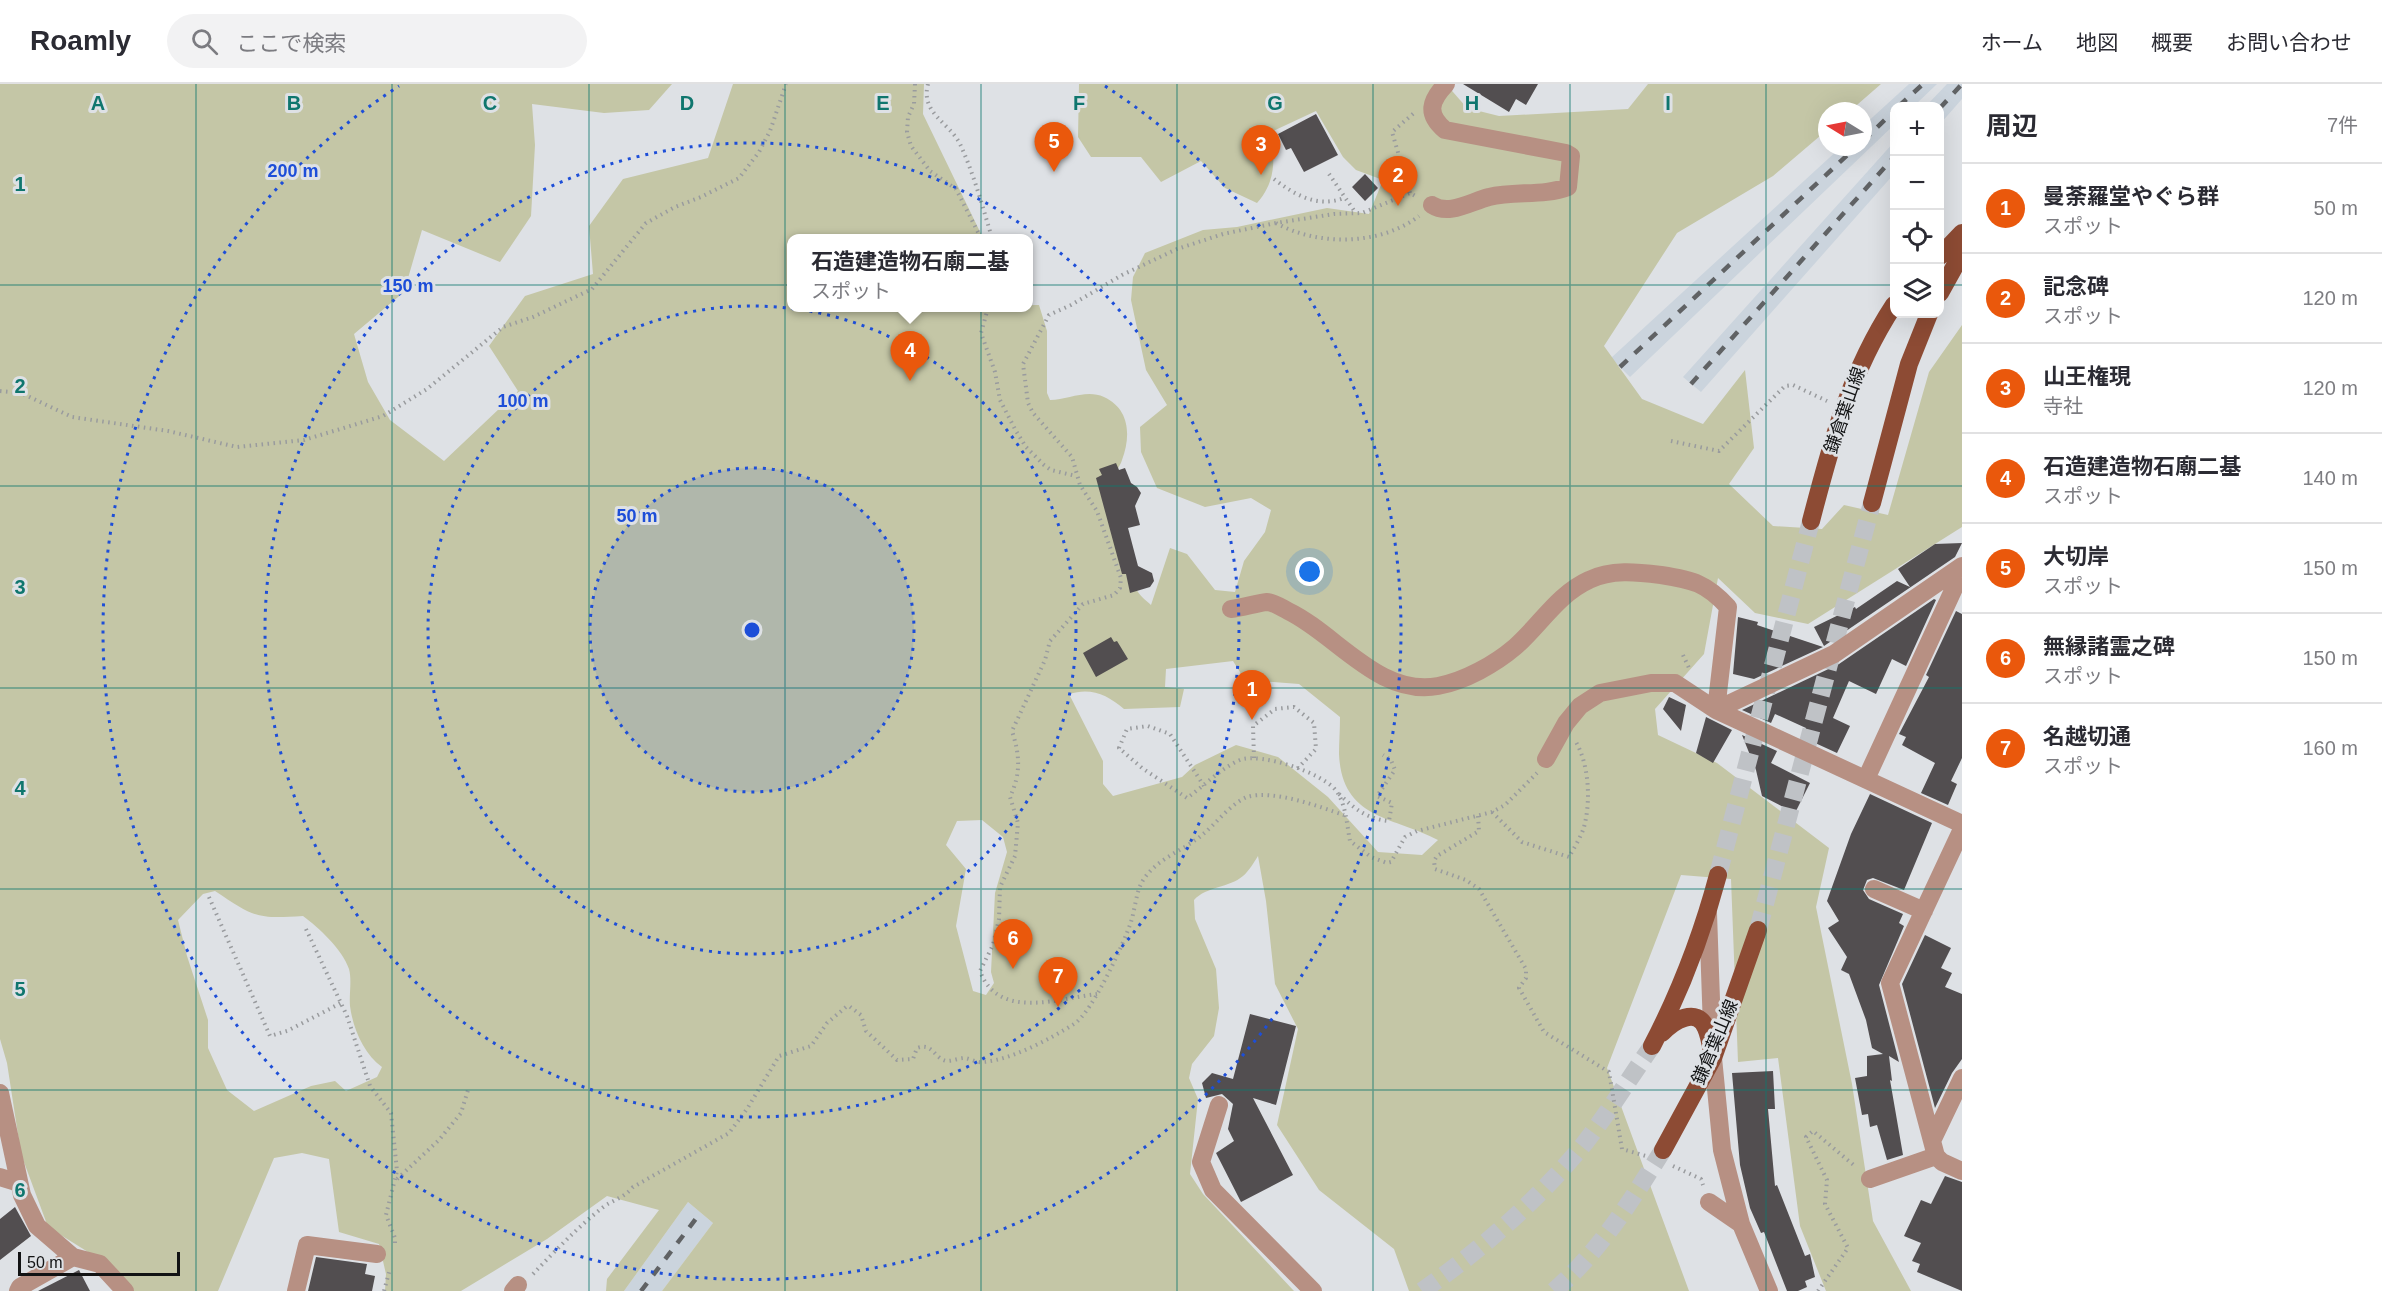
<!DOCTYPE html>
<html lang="ja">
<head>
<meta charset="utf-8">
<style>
	body { margin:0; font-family:Arial,"Noto Sans JP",sans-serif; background:#f2f2f3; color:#2b2b33 }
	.controls { position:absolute; right:18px; top:18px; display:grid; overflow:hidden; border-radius:12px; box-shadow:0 6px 24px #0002 }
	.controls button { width:54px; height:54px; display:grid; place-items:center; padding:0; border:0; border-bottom:2px solid #e1e1e2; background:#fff; color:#2b2b33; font:30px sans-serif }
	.compass { position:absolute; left:1818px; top:18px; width:54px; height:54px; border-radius:50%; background:#fff; box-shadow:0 6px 24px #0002; rotate:280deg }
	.scale { position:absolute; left:18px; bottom:15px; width:162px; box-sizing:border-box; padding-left:6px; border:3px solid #121314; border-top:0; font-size:16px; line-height:21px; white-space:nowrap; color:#121314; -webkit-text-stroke:4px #dee1e5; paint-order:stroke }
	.you { position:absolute; left:1310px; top:488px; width:21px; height:21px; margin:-15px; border:4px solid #fff; border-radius:50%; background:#1a73e8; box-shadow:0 0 0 9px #1a73e833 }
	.badge { display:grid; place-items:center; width:39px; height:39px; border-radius:50%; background:#ea580c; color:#fff; font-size:20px; font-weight:700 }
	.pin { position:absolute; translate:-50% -50px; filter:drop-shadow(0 2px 3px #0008) }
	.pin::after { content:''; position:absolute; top:32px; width:21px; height:18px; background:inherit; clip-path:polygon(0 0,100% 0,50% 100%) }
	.popup { position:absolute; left:787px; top:150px; width:246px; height:78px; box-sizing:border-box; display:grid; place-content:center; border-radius:12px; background:#fff; filter:drop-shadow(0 2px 4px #0005); font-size:20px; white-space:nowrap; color:#7c7c81 }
	.popup b { font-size:22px; color:#2b2b33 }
	.popup::after { content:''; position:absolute; left:50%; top:100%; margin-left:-12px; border:12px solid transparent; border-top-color:#fff }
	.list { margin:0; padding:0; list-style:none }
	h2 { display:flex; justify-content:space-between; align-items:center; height:78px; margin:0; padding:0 24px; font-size:26px }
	h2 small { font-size:20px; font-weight:400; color:#7c7c81 }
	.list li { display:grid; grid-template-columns:39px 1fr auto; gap:18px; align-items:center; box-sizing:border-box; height:90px; padding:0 24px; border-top:2px solid #e1e1e2 }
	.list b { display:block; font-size:22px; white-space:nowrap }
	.list p { margin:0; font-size:20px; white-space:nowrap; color:#7c7c81 }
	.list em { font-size:20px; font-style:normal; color:#7c7c81 }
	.icon { flex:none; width:33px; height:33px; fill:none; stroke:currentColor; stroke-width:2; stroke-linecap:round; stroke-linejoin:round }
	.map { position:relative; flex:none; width:1962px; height:1207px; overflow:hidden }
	header { display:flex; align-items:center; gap:36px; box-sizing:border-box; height:84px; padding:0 30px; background:#fff; border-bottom:2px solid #e1e1e2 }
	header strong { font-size:28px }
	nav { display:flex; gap:33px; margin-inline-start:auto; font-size:21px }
	.search { width:420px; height:54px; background:#f2f2f3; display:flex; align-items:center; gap:15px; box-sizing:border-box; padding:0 21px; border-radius:33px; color:#7c7c81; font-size:22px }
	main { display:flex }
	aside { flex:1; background:#fff }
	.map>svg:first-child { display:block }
</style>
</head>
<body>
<header>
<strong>Roamly</strong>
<div class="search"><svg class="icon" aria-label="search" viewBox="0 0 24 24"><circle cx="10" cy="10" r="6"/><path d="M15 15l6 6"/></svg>ここで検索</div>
<nav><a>ホーム</a><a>地図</a><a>概要</a><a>お問い合わせ</a></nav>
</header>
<main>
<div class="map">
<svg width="1962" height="1207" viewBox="0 0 1962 1207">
	<rect width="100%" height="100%" fill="#dee1e5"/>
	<!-- built -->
	<path fill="#cbd4dd" d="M 1909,0 L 1937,0 L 1914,22 L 1894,22 L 1894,41 L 1630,293 L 1611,274 L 1841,63 L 1863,63 L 1863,42 Z
		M 1947,0 L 1962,0 L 1962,15 L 1940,40 L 1940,22 L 1926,22 Z
		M 1894,58 L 1894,90 L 1701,308 L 1683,293 Z
		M 688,1118 L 713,1139 L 662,1207 L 624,1207 Z"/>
	<!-- green -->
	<path fill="#c4c6a6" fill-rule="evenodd" d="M 0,0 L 672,0 L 649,26 L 604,29 L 532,20 L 535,61 L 531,132 L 500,178 L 422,146 L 404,208 L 354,250 L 368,298 L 390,336 L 444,377 L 518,307 L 489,262 L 525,212 L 593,190 L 589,142 L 623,95 L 708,74 L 733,0 L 924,0 L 923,30 L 983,154 L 792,154 L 792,224 L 1039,221 L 1047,247 L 1047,309 L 1050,316 C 1068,316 1086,305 1104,313 C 1130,325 1131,352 1122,376 C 1120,383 1113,390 1112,397 C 1109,409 1130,498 1138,508 C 1141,513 1147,517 1151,521 L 1170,464 L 1187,470 L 1215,506 L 1235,508 L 1244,477 L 1265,448 L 1271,426 L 1251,414 L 1205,423 L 1157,404 L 1141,368 L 1140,343 L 1167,321 L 1146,286 L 1131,216 L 1133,193 L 1145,169 L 1203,146 L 1237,143 L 1327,124 L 1369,130 L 1383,96 L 1356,86 L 1343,73 L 1316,27 L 1271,48 C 1275,75 1276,98 1257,119 L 1225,104 L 1201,77 L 1161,98 L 1141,73 L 1091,73 L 1078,53 L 1079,0 L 1446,0 L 1467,24 L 1499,32 L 1628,25 L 1648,0 L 1881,0 L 1850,27 L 1827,27 L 1827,46 L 1773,92 L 1677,149 L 1604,262 L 1642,315 L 1703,340 L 1745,286 L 1754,364 L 1729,400 L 1773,442 L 1822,445 L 1844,421 L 1888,431 L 1929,288 L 1962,241 L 1962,443 L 1808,540 L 1755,529 L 1718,494 L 1704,570 L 1655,625 L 1658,651 L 1717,679 L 1829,764 L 1816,823 L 1852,1000 L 1873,1137 L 1911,1207 L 1826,1207 L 1800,1142 L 1778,974 L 1738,978 L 1731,795 L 1681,791 L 1607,984 L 1689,1207 L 1409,1207 L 1394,1165 L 1319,1106 L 1277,1041 L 1298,945 L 1275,900 L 1266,817 L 1258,772 C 1254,778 1249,787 1243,792 C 1229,804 1207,802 1194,816 L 1195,835 L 1216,885 L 1219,924 L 1214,952 L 1192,980 L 1189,994 L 1198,1015 L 1190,1090 L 1203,1110 L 1294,1207 L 662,1207 L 713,1139 L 688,1118 L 624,1207 L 606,1207 L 607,1195 L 659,1126 L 607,1112 L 547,1155 L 461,1207 L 385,1207 L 386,1190 L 379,1160 L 339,1148 L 329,1075 L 302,1069 L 274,1074 L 218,1207 L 132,1207 L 104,1178 L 48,1143 L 21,1070 L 7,979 L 0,955 ZM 1233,577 L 1245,596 L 1299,600 L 1340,633 C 1340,646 1339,658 1339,670 C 1342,736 1393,732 1438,756 L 1422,771 L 1378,768 L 1328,713 L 1278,673 L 1236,661 L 1195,681 L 1182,693 L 1113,712 L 1103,700 L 1103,677 L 1069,610 C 1091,603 1108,611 1124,625 L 1180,623 L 1184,605 L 1165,603 L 1166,585 ZM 982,736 L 1003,753 L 1007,768 L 995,809 L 991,888 L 994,899 L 986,911 L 973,907 L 956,842 L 966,785 L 946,761 L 957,737 ZM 215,807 C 254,833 256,835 303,832 C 318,843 343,866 349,885 C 352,896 349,910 350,922 C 353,945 364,970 382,983 L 377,993 L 346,1007 L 335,997 L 311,1002 L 254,1027 L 227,1006 L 208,964 L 208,936 L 187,872 L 178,836 L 203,810 Z"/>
	<!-- building -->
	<path fill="#524e50" d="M 1463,0 L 1538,0 L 1526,21 L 1516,15 L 1509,28 Z
		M 1316,30 L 1338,71 L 1304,88 L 1291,64 L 1286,66 L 1278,50 Z
		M 1365,90 L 1378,104 L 1365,117 L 1352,103 Z
		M 1116,379 L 1119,386 L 1125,384 L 1131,399 L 1137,403 L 1141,409 L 1135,422 L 1140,441 L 1128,444 L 1138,482 L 1152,489 L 1154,497 L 1150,503 L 1130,509 L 1126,490 L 1122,490 L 1096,394 L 1102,391 L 1099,385 Z
		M 1962,459 L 1955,473 L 1824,562 L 1814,543 L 1855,523 L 1856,525 L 1897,497 L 1910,503 L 1898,485 L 1935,460 Z
		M 1934,515 L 1936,516 L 1906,582 L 1892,575 L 1876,610 L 1849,597 L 1833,634 L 1850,642 L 1837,669 L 1802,653 L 1806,644 L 1775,630 L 1771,639 L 1742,626 L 1839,580 Z
		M 1956,527 L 1962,530 L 1962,674 L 1951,697 L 1957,700 L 1948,721 L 1921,709 L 1935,679 L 1902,661 L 1906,653 L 1899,650 L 1929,593 L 1926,591 Z
		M 1738,533 L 1758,538 L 1757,541 L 1823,563 L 1754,595 L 1733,590 Z
		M 1111,553 L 1114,558 L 1117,557 L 1128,575 L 1096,593 L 1083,569 Z
		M 1669,613 L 1686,621 L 1681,647 L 1663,625 Z
		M 1706,633 L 1732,646 L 1713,679 L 1696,669 Z
		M 1742,651 L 1777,667 L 1771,679 L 1810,699 L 1795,729 L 1762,712 L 1756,686 Z
		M 1870,710 L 1932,739 L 1904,806 L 1873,794 L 1867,796 L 1863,806 L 1869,815 L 1903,830 L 1899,839 L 1904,842 L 1879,901 L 1899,978 L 1889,972 L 1892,997 L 1890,996 L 1903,1071 L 1887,1076 L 1877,1041 L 1870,1043 L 1868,1030 L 1862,1031 L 1855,994 L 1867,992 L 1867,972 L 1883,970 L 1872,964 L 1866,936 L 1849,890 L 1841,886 L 1847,873 L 1828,844 L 1839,837 L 1827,817 L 1851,750 Z
		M 1925,851 L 1951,864 L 1941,884 L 1952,889 L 1945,903 L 1962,910 L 1962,975 L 1952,989 L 1935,1024 L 1902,900 Z
		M 1250,930 L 1296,942 L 1276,1021 L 1253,1014 L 1293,1091 L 1241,1118 L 1216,1069 L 1234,1057 L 1228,1045 L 1233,1020 L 1222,1010 L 1206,1014 L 1202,999 L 1212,989 L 1233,995 Z
		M 1773,987 L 1775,1025 L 1768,1025 L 1775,1102 L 1777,1101 L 1805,1172 L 1810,1170 L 1815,1193 L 1805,1197 L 1807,1203 L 1798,1207 L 1787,1207 L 1764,1148 L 1761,1149 L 1750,1124 L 1740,1081 L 1732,989 Z
		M 1945,1092 L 1962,1098 L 1962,1207 L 1917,1188 L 1920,1180 L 1912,1177 L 1921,1159 L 1904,1152 L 1921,1116 L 1931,1120 Z
		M 15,1123 L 31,1152 L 0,1176 L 0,1135 Z
		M 316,1173 L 367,1180 L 365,1190 L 375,1192 L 372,1207 L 308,1207 Z
		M 79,1186 L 90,1207 L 38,1207 Z"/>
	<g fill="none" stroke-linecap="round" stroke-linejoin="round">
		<!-- major-tunnel -->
		<path stroke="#bfc2c6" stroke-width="18" stroke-dasharray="18 9" stroke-linecap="butt" d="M 1718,791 L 1811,437
			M 1758,846 L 1872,419
			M 1422,1207 C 1482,1165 1537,1117 1584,1060 C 1608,1029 1629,995 1652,962
			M 1554,1207 C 1600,1167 1631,1117 1663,1066"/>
		<!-- path -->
		<path stroke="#999b9e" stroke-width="4" stroke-dasharray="1.5 4.5" stroke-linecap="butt" d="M 915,0 L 914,20 L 908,33 L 907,48 L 911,62 L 930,87 L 956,105 L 981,154
			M 928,0 C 920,30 951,39 961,62 C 974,91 983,124 992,154
			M 1329,90 L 1355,128
			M 1274,95 C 1295,111 1317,124 1344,114
			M 1410,109 L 1392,48 L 1414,29
			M 1276,139 C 1317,162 1380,162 1419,132
			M 988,224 L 981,249 L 995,288 L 1000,316 L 1016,347 L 1026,363 L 1044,381 L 1051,386 L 1076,392
			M 0,307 L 21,309 L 72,333 L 168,347 L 237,363 L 304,356 L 383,332 L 427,305 L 503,243 L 533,233 L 592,205 L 646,139 L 675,123 L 701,113 L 739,94 L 759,68 L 770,47 L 786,0
			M 1671,357 L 1719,367 L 1785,302 L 1793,301 L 1827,317
			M 1683,571 L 1689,584
			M 1254,674 L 1253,642 L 1275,625 L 1294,623 L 1314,639 L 1316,665 L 1297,685
			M 1204,702 L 1170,650 L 1148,642 L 1127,645 L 1119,664 L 1142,684 L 1187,714 C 1204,702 1221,684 1240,676 C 1260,668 1325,689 1337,708 C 1346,721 1347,742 1350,757 L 1371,773 L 1387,779 L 1391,778 L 1405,753 L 1417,747 L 1492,728 L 1505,721 L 1537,689
			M 1339,710 C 1355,725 1367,735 1389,737 L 1392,719 L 1377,712 L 1395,686 L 1391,676 L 1383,671
			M 1492,728 L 1522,758 L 1569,773 C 1574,764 1581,753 1584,743 C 1591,717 1589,681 1576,658
			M 1478,732 L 1479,747 L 1437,772 L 1434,777 L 1435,785 L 1466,796 L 1479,805 L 1526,885 L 1526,894 L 1519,904 L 1544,948 L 1609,988 L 1622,1065 L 1646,1072
			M 209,813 L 270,952 L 287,947 L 341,919
			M 306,845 L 347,932 L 370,1002 L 391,1029 L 397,1087 L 386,1131 L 395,1154 L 395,1163
			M 1097,910 C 1056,915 998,936 980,887 L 993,861 L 999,835 L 1000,803 L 1015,772 L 1018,739 L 1010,713 C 1021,689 1020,672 1012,647 L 1045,576 L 1050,557 L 1083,520 L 1114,511 L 1120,504 L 1121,494 L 1097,427 L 1080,401 L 1072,373 L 1033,329 L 1028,319 L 1023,280 L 1049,231 L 1071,221 L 1122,191 L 1177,165 L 1223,150 L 1276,139 L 1334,130 L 1362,129 L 1410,109 L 1417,113
			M 1673,1082 L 1701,1095 L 1703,1101
			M 397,1095 L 439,1056 L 461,1029 L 468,1006
			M 533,1190 C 555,1167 577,1144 602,1124 C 612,1116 624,1114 633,1103 L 729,1049 L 747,1025 L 779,972 L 811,962 L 827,939 L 846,923 L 849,922 L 861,931 L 866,947 L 897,976 L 913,975 L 917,964 C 933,958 934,975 947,977 C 953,977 959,974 965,974 C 971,975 977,979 983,978 C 1011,976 1050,955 1074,940 C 1092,929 1124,859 1131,838 C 1135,825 1136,809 1142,798 C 1155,775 1183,767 1202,751 C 1216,740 1230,720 1247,713 C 1273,705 1320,723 1344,731
			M 384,1207 L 390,1185
			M 1818,1207 L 1848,1164 L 1825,1120 L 1827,1096 L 1806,1053 L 1813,1047 L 1856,1083"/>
		<!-- minor -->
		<path stroke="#b79083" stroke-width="18" d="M 1432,121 C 1449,132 1470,118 1489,113 C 1515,107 1544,112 1568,103 L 1571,72 L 1566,69 L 1445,46 C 1426,30 1430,17 1446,0
			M 1231,525 C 1243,524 1256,519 1267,518 C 1273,518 1282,524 1288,527 C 1336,550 1379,613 1438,602 C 1465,597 1495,580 1515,563 C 1540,541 1558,510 1589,496 C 1611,485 1637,488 1661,491 C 1693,496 1706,499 1728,523 L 1716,626
			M 1716,626 L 1834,570 L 1962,482
			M 1546,675 L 1566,639 L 1580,622 L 1600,609 L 1651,599 L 1675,599 L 1716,626 L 1962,740
			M 1866,695 L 1962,487
			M 1962,745 L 1890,899 L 1936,1072 L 1942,1078 L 1962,1087
			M 1874,805 L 1924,827
			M 1708,829 L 1713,974 L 1722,1066 L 1741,1140 L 1769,1207
			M 0,1009 L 22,1111 L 37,1142 L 73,1173 L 100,1180 L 125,1207
			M 1219,1021 L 1201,1078 L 1213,1106 L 1313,1207
			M 1932,1057 L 1962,994
			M 0,1093 L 19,1099
			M 1870,1095 L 1936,1072
			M 1709,1118 L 1741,1140
			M 18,1207 L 20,1203 L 73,1173
			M 296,1207 L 307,1161 L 377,1170
			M 513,1207 L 518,1201"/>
		<!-- major -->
		<path stroke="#8d4b34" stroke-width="18" d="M 1940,172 L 1962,149
			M 1940,209 L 1962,169
			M 1872,419 L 1909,280 L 1929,230
			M 1811,437 C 1831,360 1850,288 1894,221
			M 1662,949 C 1673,937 1697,922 1706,944 C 1710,953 1711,964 1713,974
			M 1652,962 C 1680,908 1702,851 1718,791
			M 1663,1066 L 1713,974 L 1758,846"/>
		<!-- rail -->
		<path stroke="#606264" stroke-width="4.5" stroke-dasharray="10 10" stroke-linecap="butt" d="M 1899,22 L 1923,0
			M 1940,24 L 1962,0
			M 1863,57 L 1894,27
			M 1620,283 L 1856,63
			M 1691,300 L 1894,73
			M 641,1207 L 701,1128"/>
	</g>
	<!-- grid -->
	<path fill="none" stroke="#0f766e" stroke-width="1.5" stroke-opacity="0.55" d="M 196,0 L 196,1207M 392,0 L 392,1207M 589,0 L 589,1207M 785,0 L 785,1207M 981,0 L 981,1207M 1177,0 L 1177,1207M 1373,0 L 1373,1207M 1570,0 L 1570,1207M 1766,0 L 1766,1207M 0,201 L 1894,201M 1940,201 L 1962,201M 0,402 L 1962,402M 0,604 L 1962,604M 0,805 L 1962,805M 0,1006 L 1962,1006"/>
	<!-- distance rings -->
	<circle cx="752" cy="546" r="162" fill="#1d4ed8" fill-opacity=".12"/>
	<g fill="none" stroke="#1d4ed8" stroke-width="3" stroke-dasharray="3 6">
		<circle cx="752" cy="546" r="162"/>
		<circle cx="752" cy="546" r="324"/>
		<circle cx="752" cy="546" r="487"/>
		<path d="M1105 2A649 649 0 1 1 399 2"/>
	</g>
	<g text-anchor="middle" stroke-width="6" stroke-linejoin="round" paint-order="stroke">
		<!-- street labels -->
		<g font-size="18" fill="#121314" stroke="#dee1e5">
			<text transform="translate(1845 326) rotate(-71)" y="6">鎌倉葉山線</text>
			<text transform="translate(1715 958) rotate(-67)" y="6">鎌倉葉山線</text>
		</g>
	</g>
	<g font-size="20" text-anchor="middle" font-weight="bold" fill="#0f766e" stroke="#dee1e5" stroke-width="6" stroke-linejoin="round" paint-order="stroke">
		<text x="98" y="26">A</text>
		<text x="294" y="26">B</text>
		<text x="490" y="26">C</text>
		<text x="687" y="26">D</text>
		<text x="883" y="26">E</text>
		<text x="1079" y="26">F</text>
		<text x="1275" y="26">G</text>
		<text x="1472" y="26">H</text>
		<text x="1668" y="26">I</text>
		<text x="20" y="107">1</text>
		<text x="20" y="309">2</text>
		<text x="20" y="510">3</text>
		<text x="20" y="711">4</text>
		<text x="20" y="912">5</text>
		<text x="20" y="1113">6</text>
	</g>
	<circle cx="752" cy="546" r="9" fill="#1d4ed8" stroke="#dee1e5" stroke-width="3"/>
	<g font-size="18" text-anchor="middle" font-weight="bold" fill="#1d4ed8" stroke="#dee1e5" stroke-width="6" stroke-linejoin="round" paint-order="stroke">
		<text x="293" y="93">200 m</text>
		<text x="408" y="208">150 m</text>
		<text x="523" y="323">100 m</text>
		<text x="637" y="438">50 m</text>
	</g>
</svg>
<div class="controls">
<button>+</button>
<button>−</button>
<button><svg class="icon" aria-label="locate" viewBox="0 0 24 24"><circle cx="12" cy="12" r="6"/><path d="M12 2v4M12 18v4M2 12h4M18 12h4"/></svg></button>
<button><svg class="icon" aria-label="layers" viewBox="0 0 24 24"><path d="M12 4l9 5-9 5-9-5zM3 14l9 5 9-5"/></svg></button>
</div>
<svg class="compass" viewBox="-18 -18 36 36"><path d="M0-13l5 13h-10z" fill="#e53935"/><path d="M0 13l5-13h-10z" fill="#7c7c81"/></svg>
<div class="scale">50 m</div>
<div class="you"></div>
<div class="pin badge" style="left:1252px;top:636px">1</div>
<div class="pin badge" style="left:1398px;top:122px">2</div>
<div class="pin badge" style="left:1261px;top:91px">3</div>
<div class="pin badge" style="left:910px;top:297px">4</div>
<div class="popup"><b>石造建造物石廟二基</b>スポット</div>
<div class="pin badge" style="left:1054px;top:88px">5</div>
<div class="pin badge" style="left:1013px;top:885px">6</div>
<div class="pin badge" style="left:1058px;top:923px">7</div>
</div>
<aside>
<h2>周辺<small>7件</small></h2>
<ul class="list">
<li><span class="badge">1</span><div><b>曼荼羅堂やぐら群</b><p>スポット</p></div><em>50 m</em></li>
<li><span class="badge">2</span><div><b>記念碑</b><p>スポット</p></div><em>120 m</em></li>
<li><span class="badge">3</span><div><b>山王権現</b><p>寺社</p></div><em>120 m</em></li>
<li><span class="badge">4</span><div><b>石造建造物石廟二基</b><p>スポット</p></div><em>140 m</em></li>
<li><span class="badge">5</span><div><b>大切岸</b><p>スポット</p></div><em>150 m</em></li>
<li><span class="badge">6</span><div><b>無縁諸霊之碑</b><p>スポット</p></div><em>150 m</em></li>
<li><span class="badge">7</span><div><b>名越切通</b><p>スポット</p></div><em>160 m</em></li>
</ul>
</aside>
</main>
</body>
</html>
